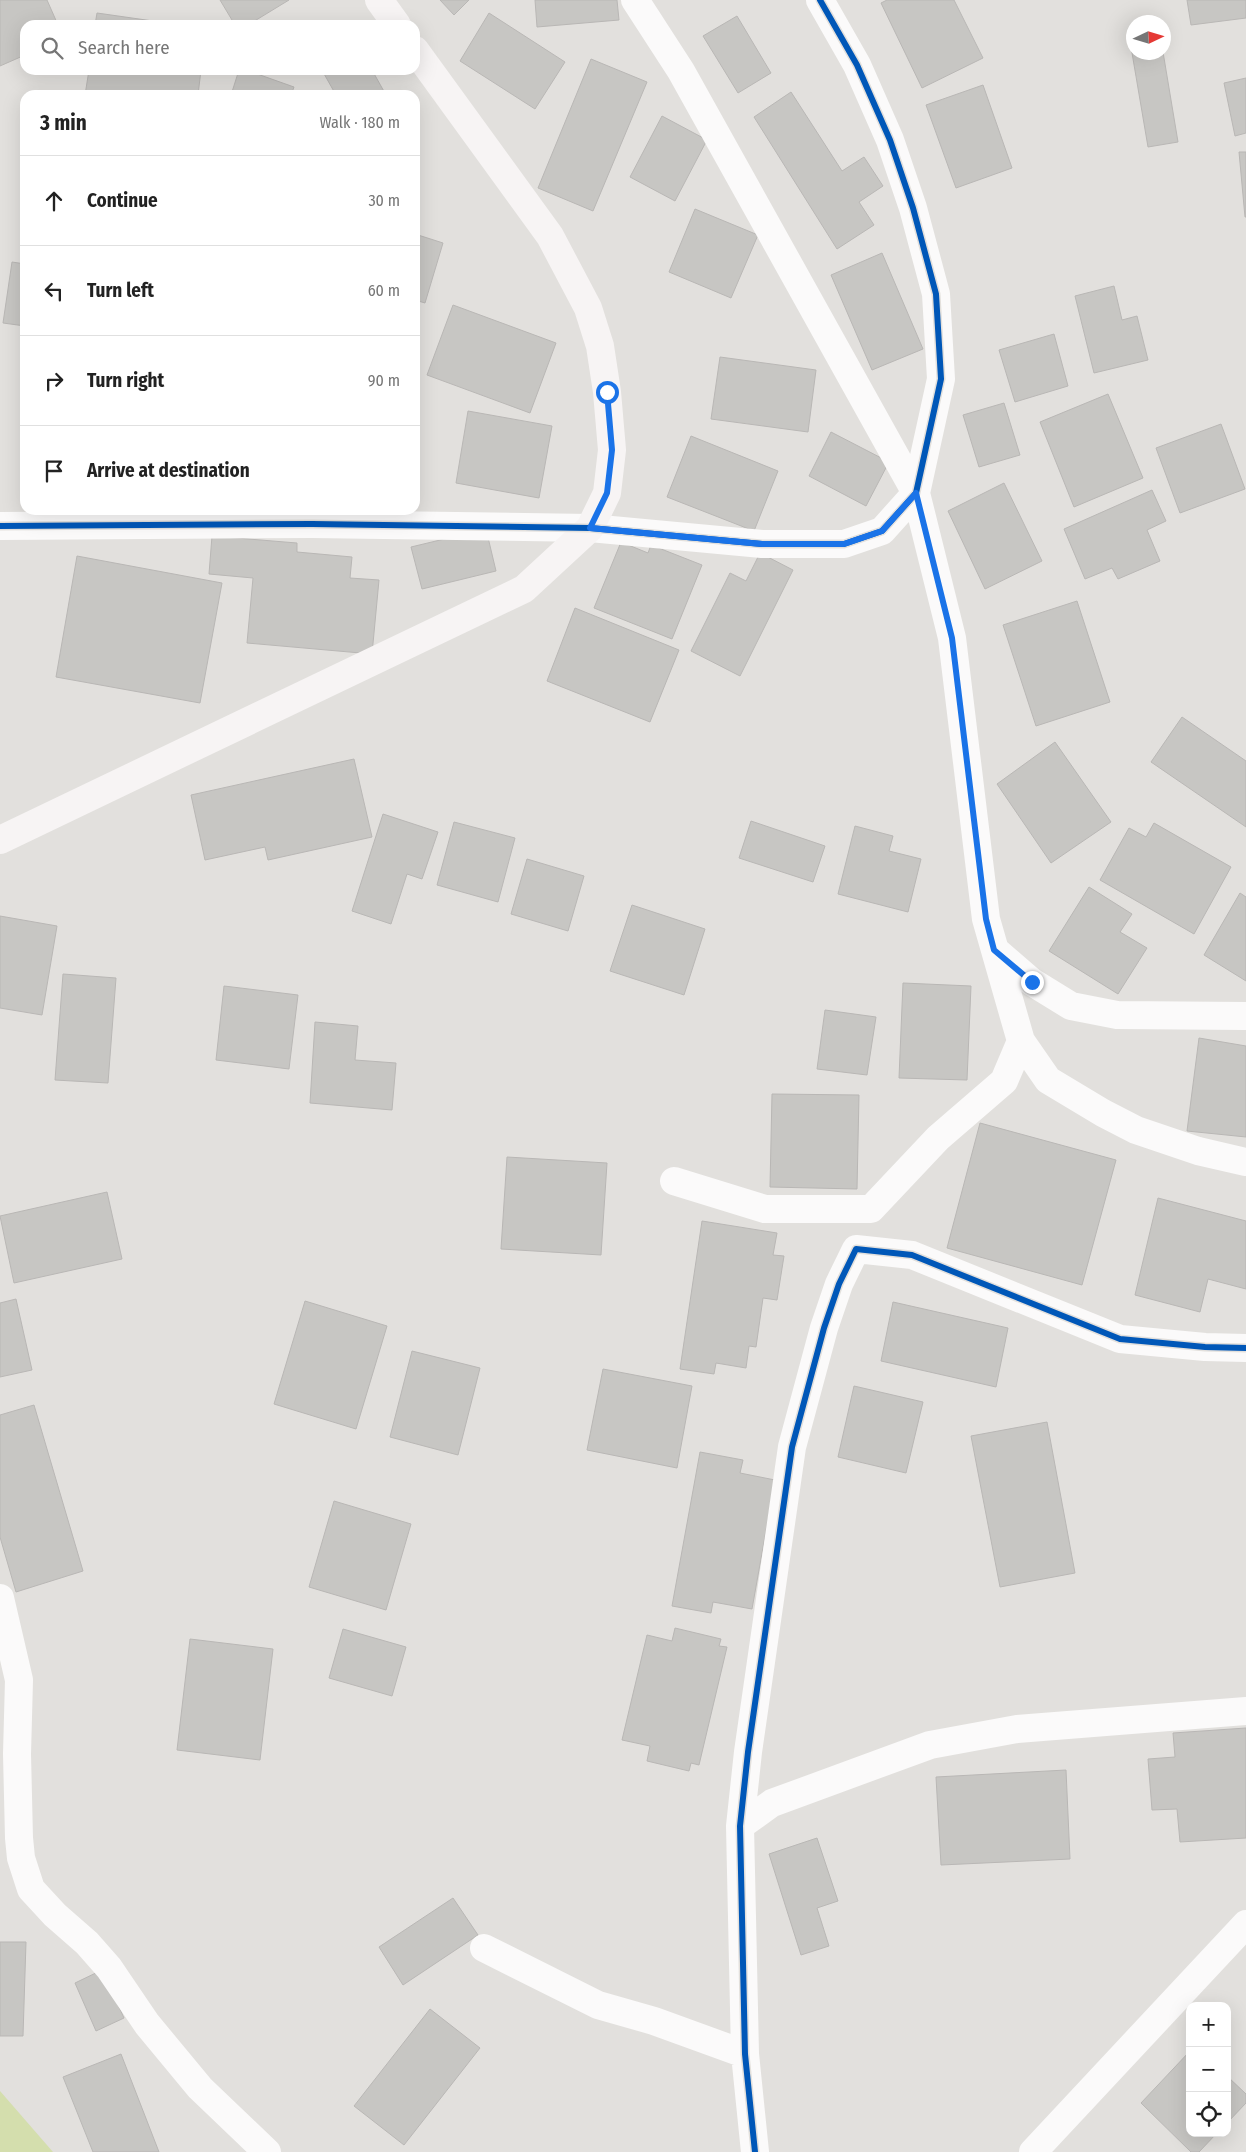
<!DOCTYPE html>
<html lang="en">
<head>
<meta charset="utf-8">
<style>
	body { margin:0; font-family:"Fira Sans Condensed",sans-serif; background:#f6f6f6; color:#222 }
	.controls { position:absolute; right:15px; bottom:15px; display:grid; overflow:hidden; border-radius:10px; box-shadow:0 5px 20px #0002 }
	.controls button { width:45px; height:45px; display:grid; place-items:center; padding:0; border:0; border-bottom:1px solid #e0e0e0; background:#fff; color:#222; font:25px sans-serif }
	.compass { position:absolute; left:1126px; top:15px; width:45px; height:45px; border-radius:50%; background:#fff; box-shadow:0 5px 20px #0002; rotate:86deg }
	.stop { position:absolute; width:15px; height:15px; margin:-11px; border:4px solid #1a73e8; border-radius:50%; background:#fff }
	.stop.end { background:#1a73e8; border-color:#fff; box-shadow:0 1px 5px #0008 }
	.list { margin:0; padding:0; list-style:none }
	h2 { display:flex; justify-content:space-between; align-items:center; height:65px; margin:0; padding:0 20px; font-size:21px }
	h2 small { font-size:16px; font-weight:400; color:#767676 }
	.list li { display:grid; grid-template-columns:32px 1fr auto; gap:15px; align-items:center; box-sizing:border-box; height:90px; padding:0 20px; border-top:1px solid #e0e0e0 }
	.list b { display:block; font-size:19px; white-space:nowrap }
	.list em { font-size:16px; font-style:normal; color:#767676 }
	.icon { flex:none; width:28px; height:28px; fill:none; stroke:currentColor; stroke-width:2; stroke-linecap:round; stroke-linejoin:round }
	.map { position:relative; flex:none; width:1246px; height:2152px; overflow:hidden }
	.search { position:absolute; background:#fff; box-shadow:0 5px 20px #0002; left:20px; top:20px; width:400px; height:55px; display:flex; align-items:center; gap:12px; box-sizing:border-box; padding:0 18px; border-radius:15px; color:#767676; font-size:19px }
	.panel { position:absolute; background:#fff; box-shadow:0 5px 20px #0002; left:20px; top:90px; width:400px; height:425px; border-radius:15px }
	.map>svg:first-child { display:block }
</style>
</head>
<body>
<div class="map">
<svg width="1246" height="2152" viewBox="0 0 1246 2152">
	<rect width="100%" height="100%" fill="#e2e0dd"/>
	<!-- green -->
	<path fill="#d4dead" d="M 0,2091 L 53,2152 L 0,2152 Z"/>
	<!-- building -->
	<path fill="#c7c6c3" stroke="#b9b7b5" d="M 0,0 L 47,0 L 58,25 L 25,25 L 25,55 L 0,66 Z
		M 220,0 L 289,0 L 248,25 L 235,25 Z
		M 440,0 L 469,0 L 454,15 Z
		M 535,0 L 617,0 L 619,20 L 537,27 Z
		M 887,0 L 954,0 L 983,58 L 922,88 L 881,3 Z
		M 1187,0 L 1246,0 L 1246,18 L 1191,25 Z
		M 97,13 L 181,25 L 95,25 Z
		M 489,13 L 565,62 L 535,109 L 460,61 Z
		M 737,16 L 771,73 L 738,93 L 703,36 Z
		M 1134,46 L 1134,52 L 1163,52 L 1178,142 L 1148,147 L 1131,47 Z
		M 591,59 L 647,82 L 593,211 L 538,188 Z
		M 89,70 L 201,70 L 198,95 L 85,95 Z
		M 239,70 L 246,70 L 294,87 L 291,95 L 231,95 Z
		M 326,70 L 372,70 L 386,95 L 336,95 L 323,72 Z
		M 1246,78 L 1246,133 L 1235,136 L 1224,83 Z
		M 983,85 L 1012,168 L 956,188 L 926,105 Z
		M 791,92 L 842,171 L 864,157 L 883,186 L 859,202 L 874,225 L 837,249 L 754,117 Z
		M 662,116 L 707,140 L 675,201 L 630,177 Z
		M 1239,152 L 1246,152 L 1246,217 L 1245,217 Z
		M 695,209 L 758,235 L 731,298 L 669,272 Z
		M 415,234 L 443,243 L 425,303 L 415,300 Z
		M 882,253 L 923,349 L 872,370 L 831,275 Z
		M 12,262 L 25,264 L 25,326 L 3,323 Z
		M 1114,286 L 1122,320 L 1137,316 L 1148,360 L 1094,373 L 1075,296 Z
		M 453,305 L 556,343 L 530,413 L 427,375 Z
		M 1054,334 L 1068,386 L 1015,402 L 999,350 Z
		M 720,357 L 816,370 L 808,432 L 711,419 Z
		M 1108,394 L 1143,478 L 1074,507 L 1040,422 Z
		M 1004,403 L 1020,455 L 979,467 L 963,415 Z
		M 468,411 L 552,426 L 539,498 L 456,483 Z
		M 1221,424 L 1245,489 L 1180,513 L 1156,448 Z
		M 831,432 L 889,462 L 866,506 L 809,476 Z
		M 691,436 L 778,471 L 754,531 L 667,497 Z
		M 1004,483 L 1042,561 L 985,589 L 948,511 Z
		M 1152,490 L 1166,521 L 1147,530 L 1160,561 L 1118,579 L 1112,568 L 1085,579 L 1064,529 Z
		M 486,529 L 496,571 L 422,589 L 411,547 Z
		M 212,536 L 297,543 L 297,552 L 352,557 L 350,578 L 379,580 L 372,654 L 247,643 L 253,578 L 209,574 Z
		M 621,542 L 648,553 L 651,545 L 702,565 L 672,639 L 594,608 Z
		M 760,553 L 793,570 L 740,676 L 691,651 L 730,573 L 746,581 Z
		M 77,556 L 222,583 L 200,703 L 56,677 Z
		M 1077,601 L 1110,702 L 1036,726 L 1003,625 Z
		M 575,608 L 679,650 L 650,722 L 547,681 Z
		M 1182,717 L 1246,761 L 1246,827 L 1151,762 Z
		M 1055,742 L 1111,822 L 1051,863 L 997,784 Z
		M 354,759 L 372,837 L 268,860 L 265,847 L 205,860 L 191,795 Z
		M 383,814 L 438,832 L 422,879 L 407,874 L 391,924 L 352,911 Z
		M 751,821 L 825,846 L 813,882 L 739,858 Z
		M 454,822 L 515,838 L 498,902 L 437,885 Z
		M 1154,823 L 1231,867 L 1194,934 L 1100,880 L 1129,828 L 1146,837 Z
		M 855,826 L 893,836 L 889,851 L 921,859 L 908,912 L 838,894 Z
		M 527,859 L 584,876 L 568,931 L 511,914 Z
		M 1089,887 L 1132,914 L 1120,932 L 1147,948 L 1118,994 L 1049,951 Z
		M 1240,893 L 1246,897 L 1246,981 L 1204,955 Z
		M 632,905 L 705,929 L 684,995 L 610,971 Z
		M 0,916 L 57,926 L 42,1015 L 0,1008 Z
		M 63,974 L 116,978 L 108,1083 L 55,1080 Z
		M 903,983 L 971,986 L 967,1080 L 899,1078 Z
		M 224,986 L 298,995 L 289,1069 L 216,1060 Z
		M 825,1010 L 876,1017 L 867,1075 L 817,1069 Z
		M 315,1022 L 358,1026 L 355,1060 L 396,1063 L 392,1110 L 310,1103 Z
		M 1199,1038 L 1246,1046 L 1246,1137 L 1187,1131 Z
		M 772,1094 L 859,1095 L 857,1189 L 770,1187 Z
		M 980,1123 L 1116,1160 L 1082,1285 L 947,1248 Z
		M 507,1157 L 607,1163 L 601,1255 L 501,1249 Z
		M 107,1192 L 122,1259 L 14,1283 L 0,1216 Z
		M 1158,1198 L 1246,1221 L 1246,1289 L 1208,1279 L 1200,1312 L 1135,1295 Z
		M 702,1221 L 777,1233 L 773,1255 L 784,1256 L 777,1300 L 763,1298 L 756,1347 L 749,1346 L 746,1368 L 716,1363 L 714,1374 L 680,1369 Z
		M 16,1299 L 32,1370 L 0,1377 L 0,1303 Z
		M 305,1301 L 387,1326 L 356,1429 L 274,1404 Z
		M 893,1302 L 1008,1328 L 996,1387 L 881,1361 Z
		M 412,1351 L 480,1368 L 458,1455 L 390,1437 Z
		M 603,1369 L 692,1386 L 677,1468 L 587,1450 Z
		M 854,1386 L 923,1402 L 906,1473 L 838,1457 Z
		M 34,1405 L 83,1571 L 16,1592 L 0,1537 L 0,1415 Z
		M 1047,1422 L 1075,1573 L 1000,1587 L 971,1436 Z
		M 700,1452 L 743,1460 L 740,1473 L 775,1480 L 752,1609 L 713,1602 L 711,1613 L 672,1606 Z
		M 334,1501 L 411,1524 L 386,1610 L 309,1587 Z
		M 675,1628 L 721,1639 L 719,1646 L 727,1647 L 699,1765 L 691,1763 L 689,1771 L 647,1761 L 650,1746 L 622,1740 L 647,1635 L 672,1641 Z
		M 343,1629 L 406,1647 L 392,1696 L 329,1678 Z
		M 190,1639 L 273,1649 L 260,1760 L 177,1750 Z
		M 1246,1728 L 1246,1838 L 1180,1842 L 1177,1809 L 1152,1810 L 1148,1759 L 1175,1757 L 1173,1733 Z
		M 1066,1770 L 1070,1859 L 941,1865 L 936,1777 Z
		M 817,1838 L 838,1901 L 817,1908 L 829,1946 L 801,1955 L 769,1854 Z
		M 453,1898 L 478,1935 L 403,1985 L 379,1947 Z
		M 0,1942 L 26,1942 L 23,2036 L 0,2036 Z
		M 102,1970 L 124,2018 L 96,2031 L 75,1983 Z
		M 430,2009 L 480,2048 L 404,2145 L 354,2106 Z
		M 1190,2051 L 1190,2133 L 1217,2133 L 1199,2152 L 1191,2152 L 1141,2103 Z
		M 121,2054 L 159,2152 L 93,2152 L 63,2077 Z
		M 1227,2076 L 1246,2094 L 1246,2103 L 1227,2123 Z"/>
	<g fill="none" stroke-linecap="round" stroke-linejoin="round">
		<!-- street -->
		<path stroke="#fbfafa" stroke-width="28" d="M 635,0 L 681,71 L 916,493 L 952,638 L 986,919 L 1021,1041 L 1048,1080 L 1103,1113 L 1136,1130 L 1198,1151 L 1246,1162
			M 0,526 L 312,524 L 590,528 L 762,544 L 844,544 L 882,531 L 916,493 L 941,379 L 936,294 L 913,208 L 890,140 L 857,65 L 820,0
			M 995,950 L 1032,982 L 1071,1006 L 1117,1015 L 1246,1016
			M 674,1181 L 765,1209 L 871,1209 L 938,1138 L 1004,1081 L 1021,1041
			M 0,1598 L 19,1680 L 17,1754 L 19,1838 L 21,1858 L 31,1889 L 55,1915 L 87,1943 L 109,1968 L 147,2024 L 200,2088 L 267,2152
			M 740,1826 L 772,1803 L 930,1745 L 1017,1729 L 1246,1711
			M 484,1948 L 598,2005 L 654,2021 L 745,2054
			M 755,2152 L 745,2054 L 740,1826 L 748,1752 L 792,1447 L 824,1328 L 839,1284 L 856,1249 L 912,1255 L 1120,1339 L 1205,1347 L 1246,1348
			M 1033,2152 L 1246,1924"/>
		<!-- secondary -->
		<path stroke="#f7f4f4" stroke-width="28" d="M 379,0 L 397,25
			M 0,840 L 524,589 L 590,528 L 607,493 L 612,450 L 607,392 L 600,346 L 588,308 L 550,236 L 415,50"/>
		<defs>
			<path id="cycleway" d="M 0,526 L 312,524 L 590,528 L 762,544 L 844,544 L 882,531 L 916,493 L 941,379 L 936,294 L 913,208 L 890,140 L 857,65 L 820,0
				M 755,2152 L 745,2054 L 740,1826 L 748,1752 L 792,1447 L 824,1328 L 839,1284 L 856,1249 L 912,1255 L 1120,1339 L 1205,1347 L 1246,1348"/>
		</defs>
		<!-- cycleway casing -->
		<use href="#cycleway" stroke="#e3e0dc" stroke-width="9"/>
		<!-- cycleway -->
		<use href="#cycleway" stroke="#0057b8" stroke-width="6"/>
	</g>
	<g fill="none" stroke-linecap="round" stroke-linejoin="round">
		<!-- route -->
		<path stroke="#1a73e8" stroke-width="6" d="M 607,392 L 612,450 L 607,493 L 590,528 L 762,544 L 844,544 L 882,531 L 916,493 L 952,638 L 986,919 L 994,950 L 1032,982"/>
	</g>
</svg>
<div class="controls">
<button>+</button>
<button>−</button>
<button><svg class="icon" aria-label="locate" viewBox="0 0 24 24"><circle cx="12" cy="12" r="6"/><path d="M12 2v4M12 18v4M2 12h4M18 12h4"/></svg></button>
</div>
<svg class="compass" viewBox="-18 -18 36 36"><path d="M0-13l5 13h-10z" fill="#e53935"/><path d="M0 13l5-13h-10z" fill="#767676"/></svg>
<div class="stop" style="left:607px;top:392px"></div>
<div class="stop end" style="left:1032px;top:982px"></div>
<div class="search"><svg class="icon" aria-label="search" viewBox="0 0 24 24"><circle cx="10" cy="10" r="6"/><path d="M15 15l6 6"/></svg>Search here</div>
<section class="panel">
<h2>3 min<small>Walk · 180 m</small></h2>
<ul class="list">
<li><svg class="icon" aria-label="ahead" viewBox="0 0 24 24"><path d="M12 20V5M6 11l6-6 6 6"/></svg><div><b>Continue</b></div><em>30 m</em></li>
<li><svg class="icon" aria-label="left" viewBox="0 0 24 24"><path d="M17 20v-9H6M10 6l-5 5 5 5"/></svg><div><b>Turn left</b></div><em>60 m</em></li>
<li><svg class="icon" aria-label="right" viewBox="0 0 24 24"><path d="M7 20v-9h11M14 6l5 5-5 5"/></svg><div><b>Turn right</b></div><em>90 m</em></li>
<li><svg class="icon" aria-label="arrive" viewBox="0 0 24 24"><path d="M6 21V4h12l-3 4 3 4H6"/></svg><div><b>Arrive at destination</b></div></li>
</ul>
</section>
</div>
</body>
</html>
